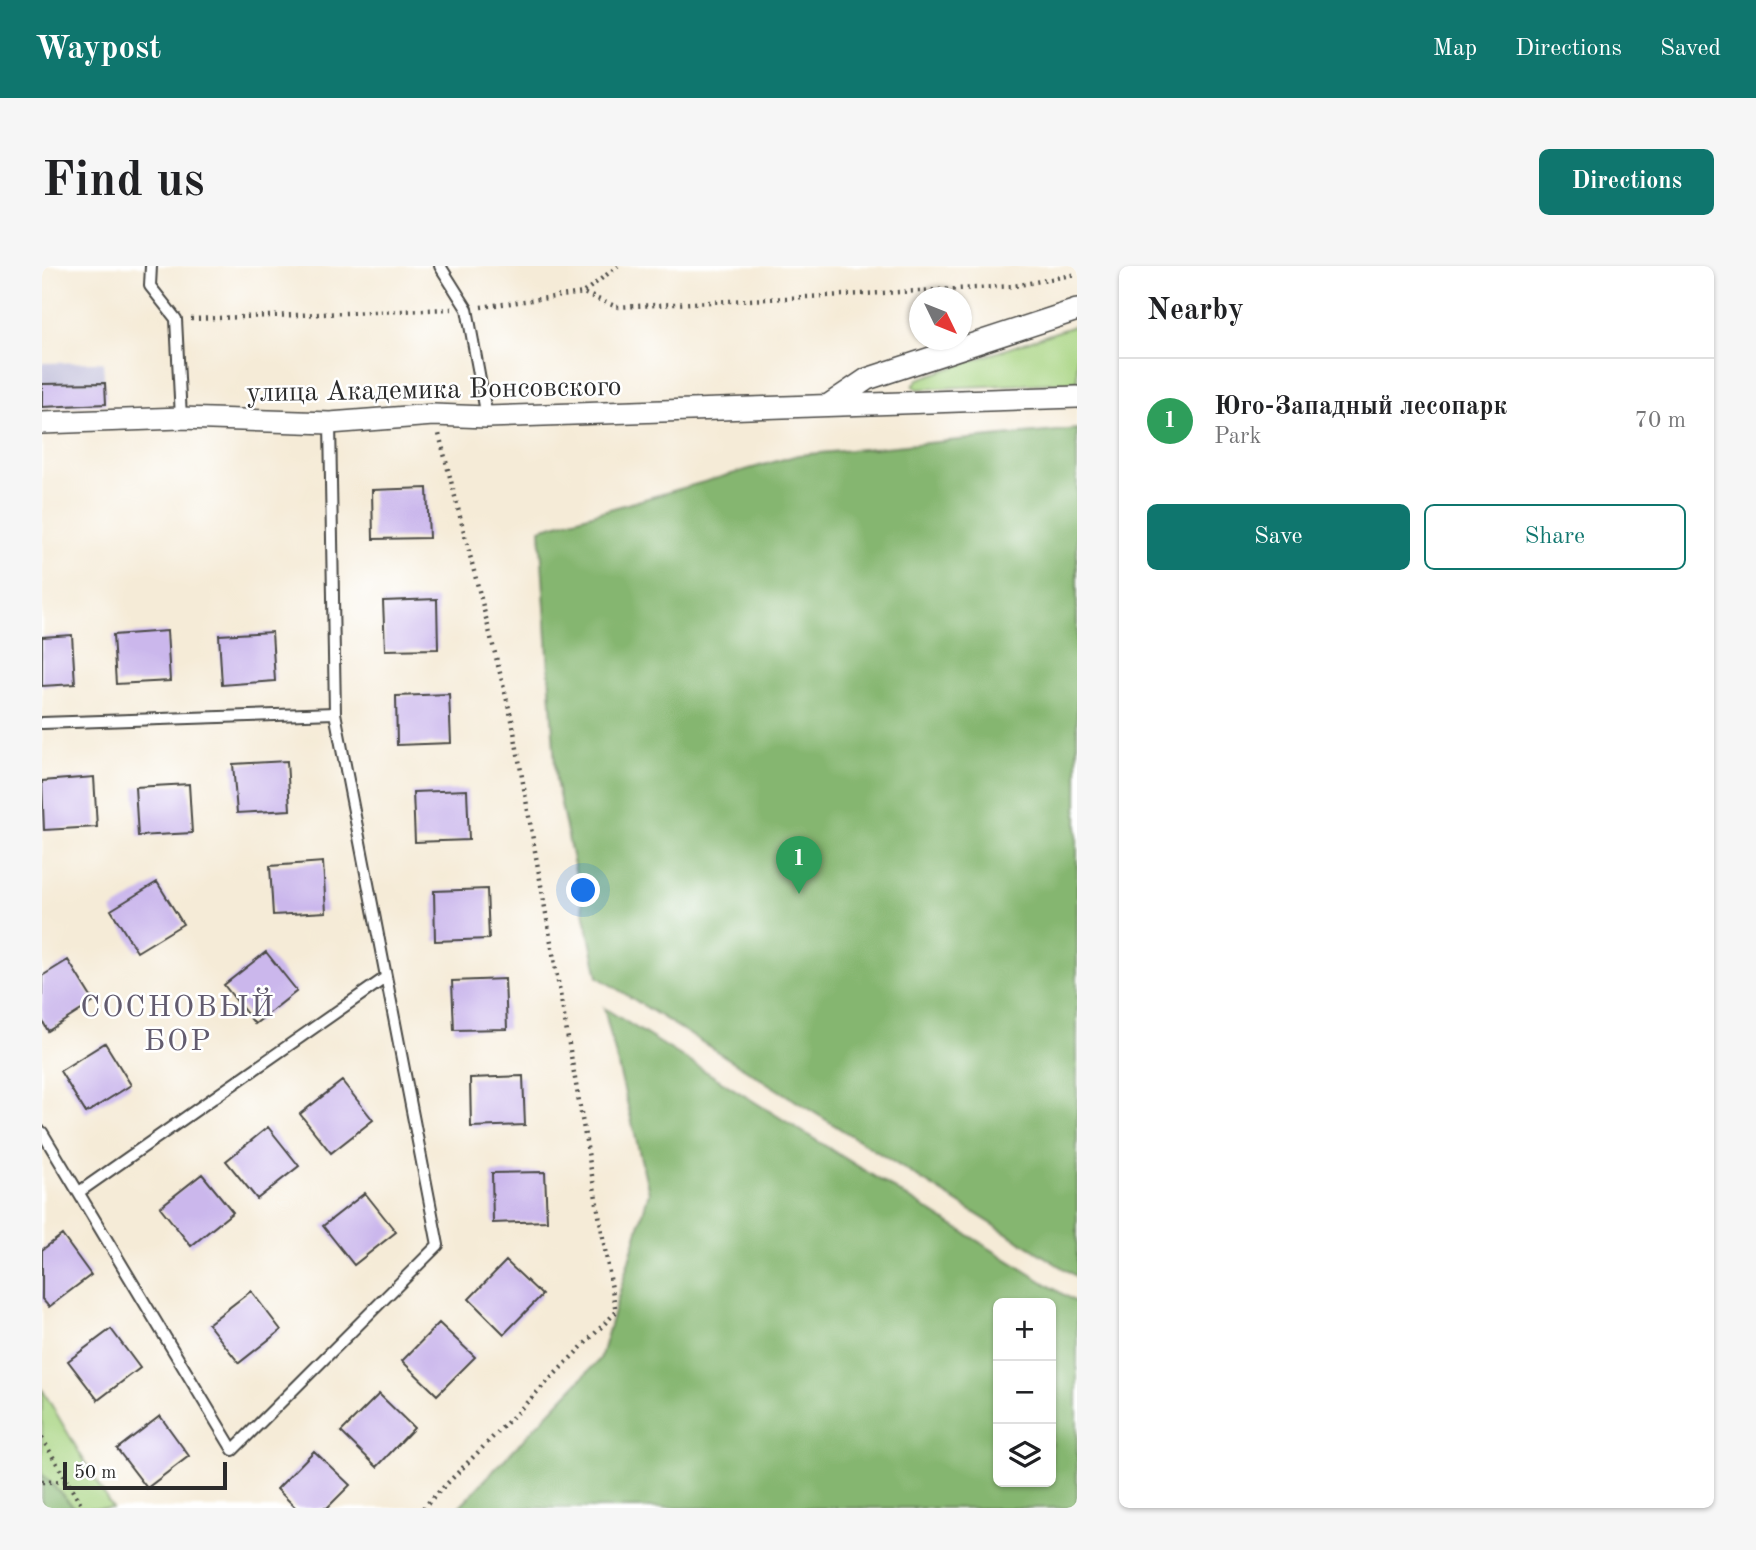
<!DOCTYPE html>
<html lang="en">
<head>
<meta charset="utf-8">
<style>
	body { margin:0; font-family:"Old Standard TT",serif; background:#f6f6f6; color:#202124 }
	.controls { position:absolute; right:21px; bottom:21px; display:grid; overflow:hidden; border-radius:10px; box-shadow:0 2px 5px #0004 }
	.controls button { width:63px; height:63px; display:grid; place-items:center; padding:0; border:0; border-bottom:2px solid #e0e0e0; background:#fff; color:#202124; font:35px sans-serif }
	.compass { position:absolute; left:867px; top:21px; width:63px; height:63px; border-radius:50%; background:#fff; box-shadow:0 2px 5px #0004; rotate:133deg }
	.scale { position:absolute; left:21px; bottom:18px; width:164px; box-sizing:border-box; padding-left:7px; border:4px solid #2b2b2b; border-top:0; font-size:19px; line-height:24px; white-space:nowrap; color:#2b2b2b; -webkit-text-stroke:5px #fff; paint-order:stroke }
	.you { position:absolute; left:542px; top:625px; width:24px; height:24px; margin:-18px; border:5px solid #fff; border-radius:50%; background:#1a73e8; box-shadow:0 0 0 10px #1a73e833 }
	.badge { display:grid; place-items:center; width:46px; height:46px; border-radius:50%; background:#0f766e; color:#fff; font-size:23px; font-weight:700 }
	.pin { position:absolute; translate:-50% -58px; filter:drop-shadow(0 2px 4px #0008) }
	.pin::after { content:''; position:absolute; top:37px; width:24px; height:21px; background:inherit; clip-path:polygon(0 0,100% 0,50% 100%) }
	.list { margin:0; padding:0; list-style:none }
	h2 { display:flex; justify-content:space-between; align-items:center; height:91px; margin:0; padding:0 28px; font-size:30px }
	h2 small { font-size:23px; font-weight:400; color:#757577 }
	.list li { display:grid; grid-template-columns:46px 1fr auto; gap:21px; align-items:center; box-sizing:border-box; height:126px; padding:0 28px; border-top:2px solid #e0e0e0 }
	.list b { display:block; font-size:26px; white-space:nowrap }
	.list p { margin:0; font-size:23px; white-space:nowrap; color:#757577 }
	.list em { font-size:23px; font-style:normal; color:#757577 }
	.actions { display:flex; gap:14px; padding:21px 28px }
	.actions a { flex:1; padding:16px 0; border:2px solid #0f766e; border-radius:10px; text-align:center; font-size:24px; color:#0f766e }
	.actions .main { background:#0f766e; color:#fff }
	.icon { flex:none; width:38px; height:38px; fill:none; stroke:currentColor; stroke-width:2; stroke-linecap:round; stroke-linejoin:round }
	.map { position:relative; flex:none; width:1035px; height:1242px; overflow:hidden; border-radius:10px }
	header { display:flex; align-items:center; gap:42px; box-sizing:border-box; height:98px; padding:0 35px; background:#0f766e; color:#fff }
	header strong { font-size:33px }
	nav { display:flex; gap:38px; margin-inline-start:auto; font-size:24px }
	.intro { display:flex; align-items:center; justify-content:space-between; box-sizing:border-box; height:168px; padding:0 42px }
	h1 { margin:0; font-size:49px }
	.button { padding:18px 32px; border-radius:10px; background:#0f766e; color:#fff; font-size:24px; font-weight:700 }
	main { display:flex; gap:42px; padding:0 42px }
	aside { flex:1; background:#fff; border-radius:10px; box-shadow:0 2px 5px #0004 }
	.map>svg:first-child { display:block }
</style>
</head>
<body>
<header>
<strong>Waypost</strong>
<nav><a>Map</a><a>Directions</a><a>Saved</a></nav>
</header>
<div class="intro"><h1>Find us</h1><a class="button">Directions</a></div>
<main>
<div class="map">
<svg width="1035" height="1242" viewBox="0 0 1035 1242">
	<rect width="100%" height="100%" fill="#fff"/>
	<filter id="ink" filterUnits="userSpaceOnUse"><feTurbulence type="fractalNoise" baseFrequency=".0143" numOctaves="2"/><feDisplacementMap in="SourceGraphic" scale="14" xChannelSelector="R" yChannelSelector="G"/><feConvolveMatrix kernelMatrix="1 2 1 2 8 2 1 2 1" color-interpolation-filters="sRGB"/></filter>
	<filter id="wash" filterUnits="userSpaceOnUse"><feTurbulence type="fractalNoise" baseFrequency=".00686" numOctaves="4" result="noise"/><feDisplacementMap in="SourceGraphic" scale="28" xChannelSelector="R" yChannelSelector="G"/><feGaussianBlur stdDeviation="1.57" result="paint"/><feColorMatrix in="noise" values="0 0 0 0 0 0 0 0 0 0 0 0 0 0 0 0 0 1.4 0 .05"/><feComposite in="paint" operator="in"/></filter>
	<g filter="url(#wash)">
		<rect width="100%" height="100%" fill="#f5ebd7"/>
		<!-- industrial -->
		<path fill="#c3c1db" d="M 61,96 L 64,138 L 0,141 L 0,97 Z"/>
		<!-- green -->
		<path fill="#a7d481" stroke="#698056" stroke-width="2" d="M 1035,59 L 1035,116 L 876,123 L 871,120 L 876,113 Z
			M 0,1123 L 70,1242 L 0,1242 Z"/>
		<!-- forest -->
		<path fill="#85b66f" stroke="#58704d" stroke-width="2" fill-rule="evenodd" d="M 1035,163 L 1035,1011 L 556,711 L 514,515 L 498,263 L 756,189 Z
			M 562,742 L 1035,1037 L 1035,1242 L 416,1242 L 558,1093 L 607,926 ZM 1009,1037 L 1009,1216 L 956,1216 L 956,1037 Z
			M 0,1208 L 33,1242 L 0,1242 Z"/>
		<g id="blocks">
			<!-- building -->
			<path fill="#cbb7ec" d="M 63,117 L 64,138 L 0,141 L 0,118 Z
				M 385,222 L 387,272 L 331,273 L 330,224 Z
				M 395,333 L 396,383 L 343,384 L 341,335 Z
				M 125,365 L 128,415 L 74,418 L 71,369 Z
				M 230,366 L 233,415 L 180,419 L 177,369 Z
				M 30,369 L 33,418 L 0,420 L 0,371 Z
				M 407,428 L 409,477 L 355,479 L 354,430 Z
				M 245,495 L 248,544 L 195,547 L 191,498 Z
				M 52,511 L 55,561 L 2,564 L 0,515 Z
				M 147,518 L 150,567 L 96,570 L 93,521 Z
				M 425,524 L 427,574 L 373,576 L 371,526 Z
				M 281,596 L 284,646 L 231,649 L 228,600 Z
				M 115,616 L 141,658 L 95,686 L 69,644 Z
				M 445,623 L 447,673 L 393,675 L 392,625 Z
				M 224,686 L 255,725 L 213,758 L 182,719 Z
				M 26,694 L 52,736 L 6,765 L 0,754 L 0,710 Z
				M 463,713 L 465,763 L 412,764 L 410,715 Z
				M 63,777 L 89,819 L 44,847 L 18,805 Z
				M 481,810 L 483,859 L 429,861 L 428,812 Z
				M 300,815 L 331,854 L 289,887 L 258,848 Z
				M 226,861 L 257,900 L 215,933 L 184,895 Z
				M 503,906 L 505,955 L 451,957 L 450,907 Z
				M 160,908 L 191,946 L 149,980 L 118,941 Z
				M 323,927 L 354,966 L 312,999 L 281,960 Z
				M 20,969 L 49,1009 L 7,1041 L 0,1033 L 0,984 Z
				M 464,995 L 500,1029 L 462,1068 L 427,1033 Z
				M 209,1025 L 239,1064 L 197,1097 L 166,1058 Z
				M 397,1057 L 433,1091 L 395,1129 L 360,1095 Z
				M 69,1063 L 98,1102 L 56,1134 L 26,1095 Z
				M 337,1128 L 372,1162 L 335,1201 L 299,1166 Z
				M 118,1150 L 147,1190 L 105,1222 L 75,1183 Z
				M 272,1185 L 308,1219 L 285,1242 L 254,1242 L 235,1223 Z"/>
		</g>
	</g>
	<g filter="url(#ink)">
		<use href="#blocks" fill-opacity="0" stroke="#494845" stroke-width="2"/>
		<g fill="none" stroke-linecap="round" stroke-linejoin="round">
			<defs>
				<path id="lane" d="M 109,0 L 108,20 L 134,53 L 139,152
					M 398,0 L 425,43 L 445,151
					M 0,457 L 293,447
					M 0,866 L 191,1184 L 396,979 L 293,447 L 288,157
					M 37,926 L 343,712"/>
				<path id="street" d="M 788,138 L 825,113 L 1035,44
					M 0,157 L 139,152 L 288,157 L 391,149 L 445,151 L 1035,131"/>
			</defs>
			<!-- lane casing -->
			<use href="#lane" stroke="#494845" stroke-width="14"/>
			<!-- street casing -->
			<use href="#street" stroke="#494845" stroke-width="24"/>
			<!-- path -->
			<path stroke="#494845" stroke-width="4.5" stroke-dasharray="2 5" stroke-linecap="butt" d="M 542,26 L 576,0
				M 439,41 L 541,27 L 575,41 L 972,20 L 1035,8
				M 149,53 L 410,43
				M 0,1172 L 25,1215
				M 0,1216 L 25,1215 L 41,1242
				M 381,1242 L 574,1046 L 470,454 L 397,168"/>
			<!-- lane -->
			<use href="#lane" stroke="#fff" stroke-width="10"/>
			<!-- street -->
			<use href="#street" stroke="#fff" stroke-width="21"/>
		</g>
	</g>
	<g text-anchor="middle" stroke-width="5" stroke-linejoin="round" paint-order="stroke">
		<!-- street labels -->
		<g font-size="28" fill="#2b2b2b" stroke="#fff">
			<text transform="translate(392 122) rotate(-1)" y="10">улица Академика Вонсовского</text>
		</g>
		<!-- neighbourhood labels -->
		<g font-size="30" letter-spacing="2" fill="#635c6f" stroke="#fff">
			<text x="136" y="750">СОСНОВЫЙ<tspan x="136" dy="34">БОР</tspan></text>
		</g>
	</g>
</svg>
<div class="controls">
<button>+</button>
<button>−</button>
<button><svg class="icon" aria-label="layers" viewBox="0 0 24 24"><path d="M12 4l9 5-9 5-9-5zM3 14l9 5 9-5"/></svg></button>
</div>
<svg class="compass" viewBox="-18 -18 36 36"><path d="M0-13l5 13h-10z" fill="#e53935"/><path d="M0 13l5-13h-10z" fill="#757577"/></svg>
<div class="scale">50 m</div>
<div class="you"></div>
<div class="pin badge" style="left:757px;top:628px;background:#2e9e5b">1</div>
</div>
<aside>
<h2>Nearby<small></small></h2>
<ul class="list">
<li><span class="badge" style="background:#2e9e5b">1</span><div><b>Юго-Западный лесопарк</b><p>Park</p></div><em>70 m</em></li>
</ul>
<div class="actions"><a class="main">Save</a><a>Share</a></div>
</aside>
</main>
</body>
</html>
